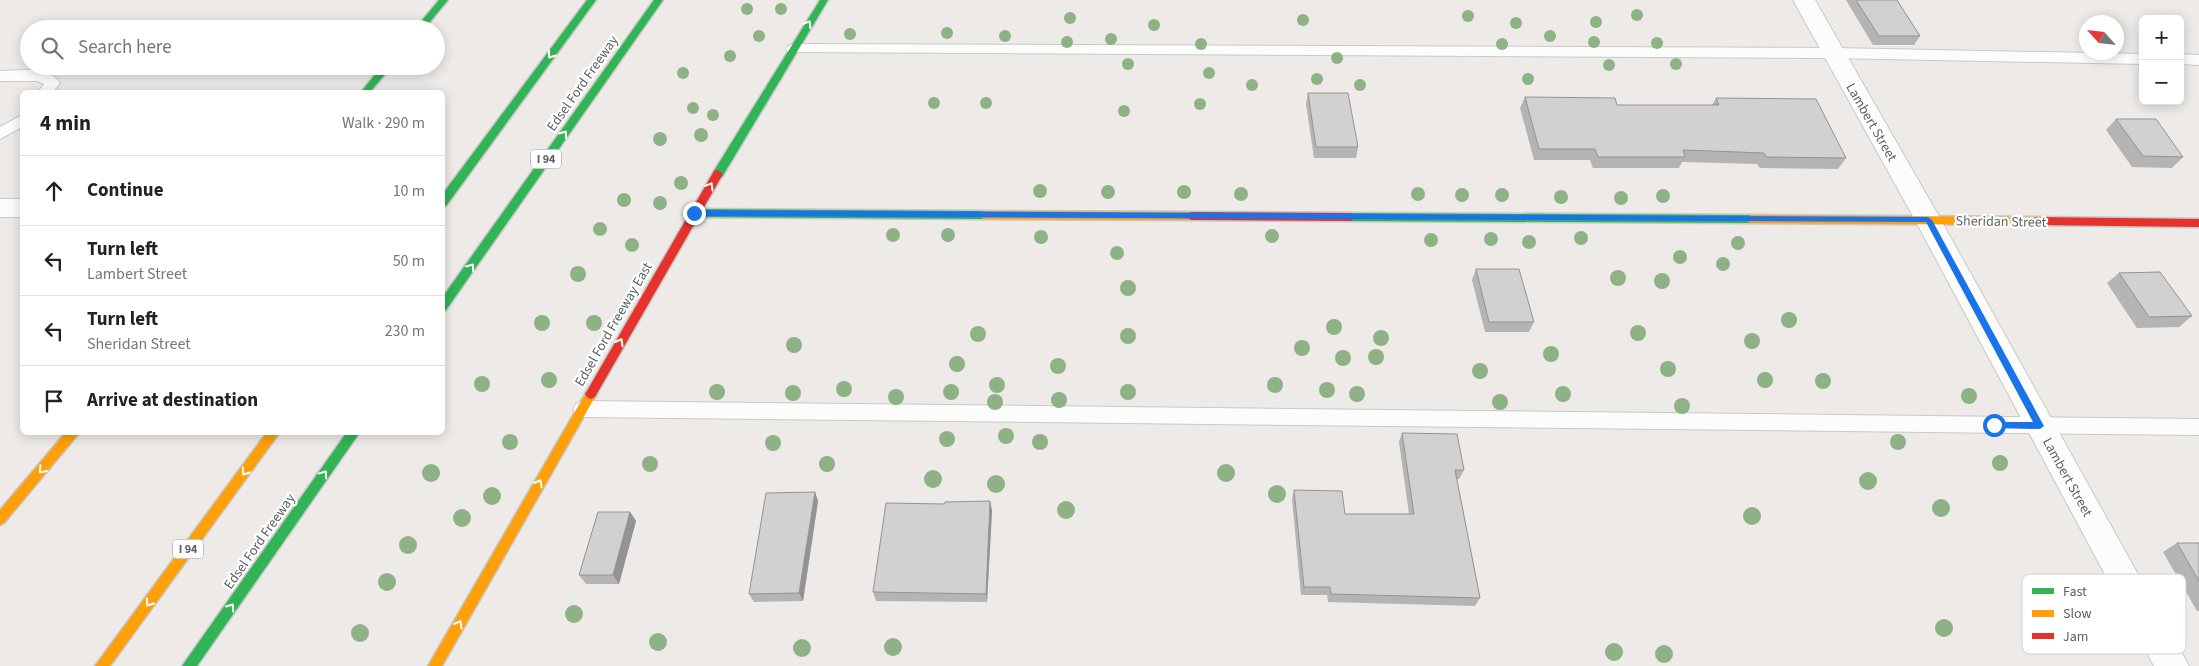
<!DOCTYPE html>
<html lang="en">
<head>
<meta charset="utf-8">
<style>
	body { margin:0; font-family:"Source Sans 3",sans-serif; background:#f2f2f2; color:#222 }
	.controls { position:absolute; right:15px; top:15px; display:grid; overflow:hidden; border-radius:8px; box-shadow:0 2px 12px #0003 }
	.controls button { width:45px; height:45px; display:grid; place-items:center; padding:0; border:0; border-bottom:1px solid #e0e0e0; background:#fff; color:#222; font:25px sans-serif }
	.compass { position:absolute; left:2079px; top:15px; width:45px; height:45px; border-radius:50%; background:#fff; box-shadow:0 2px 12px #0003; rotate:297deg }
	.stop { position:absolute; width:15px; height:15px; margin:-11px; border:4px solid #1a73e8; border-radius:50%; background:#fff }
	.stop.end { background:#1a73e8; border-color:#fff; box-shadow:0 1px 5px #0008 }
	.list { margin:0; padding:0; list-style:none }
	h2 { display:flex; justify-content:space-between; align-items:center; height:65px; margin:0; padding:0 20px; font-size:21px }
	h2 small { font-size:16px; font-weight:400; color:#767676 }
	.list li { display:grid; grid-template-columns:32px 1fr auto; gap:15px; align-items:center; box-sizing:border-box; height:70px; padding:0 20px; border-top:1px solid #e0e0e0 }
	.list b { display:block; font-size:19px; white-space:nowrap }
	.list p { margin:0; font-size:16px; white-space:nowrap; color:#767676 }
	.list em { font-size:16px; font-style:normal; color:#767676 }
	.icon { flex:none; width:28px; height:28px; fill:none; stroke:currentColor; stroke-width:2; stroke-linecap:round; stroke-linejoin:round }
	.map { position:relative; flex:none; width:2199px; height:666px; overflow:hidden }
	.search { position:absolute; background:#fff; box-shadow:0 2px 12px #0003; left:20px; top:20px; width:425px; height:55px; display:flex; align-items:center; gap:12px; box-sizing:border-box; padding:0 18px; border-radius:28px; color:#767676; font-size:19px }
	.panel { position:absolute; background:#fff; box-shadow:0 2px 12px #0003; left:20px; top:90px; width:425px; height:345px; border-radius:8px }
	.map>svg:first-child { display:block }
</style>
</head>
<body>
<div class="map">
<svg width="2199" height="666" viewBox="0 0 2199 666">
	<rect width="100%" height="100%" fill="#edeae7"/>
	<g fill="none" stroke-linecap="round" stroke-linejoin="round">
		<defs>
			<path id="lane" d="M 793,44 L 1833,48 L 2143,54 L 2143,64 L 1833,58 L 788,52 L 786,49 L 788,46 Z
				M 2180,54 L 2199,55 L 2199,65 L 2180,64 Z
				M 0,71 C 18,71 49,65 60,83 L 53,92 L 38,92 L 44,84 L 37,81 L 0,81 Z
				M 22,115 L 22,127 L 0,139 L 0,127 Z
				M 582,401 L 2199,419 L 2199,435 L 582,417 L 576,414 L 573,409 L 576,404 Z"/>
			<path id="street" d="M 1793,0 L 1815,0 L 1937,213 L 2189,666 L 2154,666 L 1915,220 Z
				M 0,199 L 22,199 L 22,217 L 0,217 Z"/>
			<path id="fast" d="M 439,0 L 448,0 L 424,29 L 415,29 Z
				M 587,0 L 596,0 L 446,206 L 442,207 L 442,195 Z
				M 654,0 L 663,0 L 446,310 L 442,311 L 442,298 Z
				M 820,0 L 828,0 L 722,177 L 714,177 L 713,174 L 714,171 Z
				M 382,66 L 392,66 L 370,92 L 361,92 Z
				M 694,209 L 983,211 L 988,215 L 983,219 L 694,217 L 689,213 Z
				M 1351,213 L 1750,215 L 1755,219 L 1750,223 L 1351,221 L 1346,217 Z
				M 347,432 L 360,432 L 197,666 L 182,666 Z"/>
			<path id="slow" d="M 983,211 L 1191,212 L 1196,216 L 1191,220 L 983,219 L 978,215 Z
				M 1750,215 L 2036,217 L 2041,221 L 2036,225 L 1750,223 L 1745,219 Z
				M 591,389 L 595,391 L 597,394 L 595,397 L 442,666 L 428,666 L 587,391 Z
				M 66,432 L 80,432 L 4,523 L 0,525 L 0,510 Z
				M 267,432 L 280,432 L 110,666 L 95,666 Z"/>
			<path id="jam" d="M 718,170 L 723,174 L 595,397 L 591,399 L 587,397 L 585,394 L 587,391 L 714,171 Z
				M 1191,212 L 1351,213 L 1356,217 L 1351,221 L 1191,220 L 1186,216 Z
				M 2036,217 L 2199,219 L 2199,227 L 2036,225 L 2031,221 Z"/>
		</defs>
		<!-- lane casing -->
		<use href="#lane" stroke="#c9c9c9" stroke-width="2"/>
		<!-- street casing -->
		<use href="#street" stroke="#c9c9c9" stroke-width="2"/>
		<!-- fast casing -->
		<use href="#fast" stroke="#c7c7c6" stroke-width="3"/>
		<!-- slow casing -->
		<use href="#slow" stroke="#c7c7c6" stroke-width="3"/>
		<!-- jam casing -->
		<use href="#jam" stroke="#c7c7c6" stroke-width="3"/>
		<!-- lane -->
		<use href="#lane" fill="#fcfcfb" fill-rule="evenodd"/>
		<!-- street -->
		<use href="#street" fill="#fcfcfb" fill-rule="evenodd"/>
		<!-- fast -->
		<use href="#fast" fill="#30b455" fill-rule="evenodd"/>
		<!-- slow -->
		<use href="#slow" fill="#ff9f0a" fill-rule="evenodd"/>
		<!-- jam -->
		<use href="#jam" fill="#e5322d" fill-rule="evenodd"/>
	</g>
	<!-- trees -->
	<g fill="#8eb285">
		<circle cx="747" cy="9" r="6"/>
		<circle cx="781" cy="9" r="6"/>
		<circle cx="1637" cy="15" r="6"/>
		<circle cx="1468" cy="16" r="6"/>
		<circle cx="1070" cy="18" r="6"/>
		<circle cx="1303" cy="20" r="6"/>
		<circle cx="1596" cy="22" r="6"/>
		<circle cx="1516" cy="23" r="6"/>
		<circle cx="1154" cy="25" r="6"/>
		<circle cx="947" cy="33" r="6"/>
		<circle cx="850" cy="34" r="6"/>
		<circle cx="759" cy="36" r="6"/>
		<circle cx="1005" cy="36" r="6"/>
		<circle cx="1550" cy="36" r="6"/>
		<circle cx="1111" cy="39" r="6"/>
		<circle cx="1067" cy="42" r="6"/>
		<circle cx="1594" cy="42" r="6"/>
		<circle cx="1657" cy="43" r="6"/>
		<circle cx="1201" cy="44" r="6"/>
		<circle cx="1502" cy="44" r="6"/>
		<circle cx="730" cy="56" r="6"/>
		<circle cx="1337" cy="58" r="6"/>
		<circle cx="1128" cy="64" r="6"/>
		<circle cx="1676" cy="64" r="6"/>
		<circle cx="1609" cy="65" r="6"/>
		<circle cx="683" cy="73" r="6"/>
		<circle cx="1209" cy="73" r="6"/>
		<circle cx="1317" cy="79" r="6"/>
		<circle cx="1528" cy="79" r="6"/>
		<circle cx="1252" cy="85" r="6"/>
		<circle cx="1360" cy="85" r="6"/>
		<circle cx="934" cy="103" r="6"/>
		<circle cx="986" cy="103" r="6"/>
		<circle cx="1200" cy="104" r="6"/>
		<circle cx="693" cy="108" r="6"/>
		<circle cx="1124" cy="111" r="6"/>
		<circle cx="713" cy="115" r="6"/>
		<circle cx="701" cy="135" r="7"/>
		<circle cx="660" cy="139" r="7"/>
		<circle cx="681" cy="183" r="7"/>
		<circle cx="1040" cy="191" r="7"/>
		<circle cx="1108" cy="192" r="7"/>
		<circle cx="1184" cy="192" r="7"/>
		<circle cx="1241" cy="194" r="7"/>
		<circle cx="1418" cy="194" r="7"/>
		<circle cx="1462" cy="195" r="7"/>
		<circle cx="1502" cy="195" r="7"/>
		<circle cx="1663" cy="196" r="7"/>
		<circle cx="1561" cy="197" r="7"/>
		<circle cx="1621" cy="198" r="7"/>
		<circle cx="624" cy="200" r="7"/>
		<circle cx="660" cy="203" r="7"/>
		<circle cx="600" cy="229" r="7"/>
		<circle cx="893" cy="235" r="7"/>
		<circle cx="948" cy="235" r="7"/>
		<circle cx="1272" cy="236" r="7"/>
		<circle cx="1041" cy="237" r="7"/>
		<circle cx="1581" cy="238" r="7"/>
		<circle cx="1491" cy="239" r="7"/>
		<circle cx="1431" cy="240" r="7"/>
		<circle cx="1529" cy="242" r="7"/>
		<circle cx="1738" cy="243" r="7"/>
		<circle cx="632" cy="245" r="7"/>
		<circle cx="1117" cy="253" r="7"/>
		<circle cx="1680" cy="257" r="7"/>
		<circle cx="1723" cy="264" r="7"/>
		<circle cx="578" cy="274" r="8"/>
		<circle cx="1618" cy="278" r="8"/>
		<circle cx="1662" cy="281" r="8"/>
		<circle cx="1128" cy="288" r="8"/>
		<circle cx="1789" cy="320" r="8"/>
		<circle cx="542" cy="323" r="8"/>
		<circle cx="594" cy="323" r="8"/>
		<circle cx="1334" cy="327" r="8"/>
		<circle cx="1638" cy="333" r="8"/>
		<circle cx="978" cy="334" r="8"/>
		<circle cx="1128" cy="336" r="8"/>
		<circle cx="1381" cy="338" r="8"/>
		<circle cx="1752" cy="341" r="8"/>
		<circle cx="794" cy="345" r="8"/>
		<circle cx="1302" cy="348" r="8"/>
		<circle cx="1551" cy="354" r="8"/>
		<circle cx="1376" cy="357" r="8"/>
		<circle cx="1343" cy="358" r="8"/>
		<circle cx="957" cy="364" r="8"/>
		<circle cx="1058" cy="366" r="8"/>
		<circle cx="1668" cy="369" r="8"/>
		<circle cx="1480" cy="371" r="8"/>
		<circle cx="549" cy="380" r="8"/>
		<circle cx="1765" cy="380" r="8"/>
		<circle cx="1823" cy="381" r="8"/>
		<circle cx="482" cy="384" r="8"/>
		<circle cx="997" cy="385" r="8"/>
		<circle cx="1275" cy="385" r="8"/>
		<circle cx="844" cy="389" r="8"/>
		<circle cx="1327" cy="390" r="8"/>
		<circle cx="717" cy="392" r="8"/>
		<circle cx="951" cy="392" r="8"/>
		<circle cx="1128" cy="392" r="8"/>
		<circle cx="793" cy="393" r="8"/>
		<circle cx="1357" cy="394" r="8"/>
		<circle cx="1563" cy="394" r="8"/>
		<circle cx="1969" cy="396" r="8"/>
		<circle cx="896" cy="397" r="8"/>
		<circle cx="1059" cy="400" r="8"/>
		<circle cx="995" cy="402" r="8"/>
		<circle cx="1500" cy="402" r="8"/>
		<circle cx="1682" cy="406" r="8"/>
		<circle cx="1006" cy="436" r="8"/>
		<circle cx="947" cy="439" r="8"/>
		<circle cx="510" cy="442" r="8"/>
		<circle cx="1040" cy="442" r="8"/>
		<circle cx="1898" cy="442" r="8"/>
		<circle cx="773" cy="443" r="8"/>
		<circle cx="2000" cy="463" r="8"/>
		<circle cx="650" cy="464" r="8"/>
		<circle cx="827" cy="464" r="8"/>
		<circle cx="431" cy="473" r="9"/>
		<circle cx="1226" cy="473" r="9"/>
		<circle cx="933" cy="479" r="9"/>
		<circle cx="1868" cy="481" r="9"/>
		<circle cx="996" cy="484" r="9"/>
		<circle cx="1277" cy="494" r="9"/>
		<circle cx="492" cy="496" r="9"/>
		<circle cx="1941" cy="508" r="9"/>
		<circle cx="1066" cy="510" r="9"/>
		<circle cx="1752" cy="516" r="9"/>
		<circle cx="462" cy="518" r="9"/>
		<circle cx="408" cy="545" r="9"/>
		<circle cx="387" cy="582" r="9"/>
		<circle cx="574" cy="614" r="9"/>
		<circle cx="1944" cy="628" r="9"/>
		<circle cx="360" cy="633" r="9"/>
		<circle cx="658" cy="642" r="9"/>
		<circle cx="893" cy="647" r="9"/>
		<circle cx="802" cy="648" r="9"/>
		<circle cx="1614" cy="652" r="9"/>
		<circle cx="1664" cy="654" r="9"/>
	</g>
	<!-- wall -->
	<path fill="#b5b4b3" d="M 1846,0 L 1897,0 L 1920,36 L 1914,45 L 1873,45 Z
		M 1308,93 L 1358,147 L 1356,158 L 1314,158 L 1306,104 Z
		M 1525,97 L 1617,105 L 1712,105 L 1716,98 L 1846,158 L 1838,169 L 1760,168 L 1757,164 L 1682,162 L 1679,168 L 1593,168 L 1590,160 L 1534,160 L 1520,108 Z
		M 2116,119 L 2183,157 L 2172,168 L 2132,167 L 2106,130 Z
		M 1476,269 L 1534,322 L 1529,332 L 1485,332 L 1472,280 Z
		M 2119,273 L 2192,316 L 2179,327 L 2137,328 L 2107,283 Z
		M 1402,433 L 1464,470 L 1459,479 L 1457,479 L 1480,598 L 1475,606 L 1328,602 L 1327,595 L 1301,595 L 1292,499 L 1294,490 L 1345,514 L 1409,514 L 1399,442 Z
		M 815,492 L 818,501 L 803,601 L 754,602 L 749,594 Z
		M 990,501 L 992,511 L 987,602 L 876,601 L 873,592 L 944,504 Z
		M 630,512 L 636,521 L 619,584 L 586,584 L 579,575 Z
		M 2177,543 L 2199,543 L 2199,611 L 2197,611 L 2163,552 Z"/>
	<!-- shaded-wall -->
	<path fill="#949292" d="M 815,492 L 818,501 L 803,601 L 799,593 Z
		M 990,501 L 992,511 L 987,602 L 986,594 Z
		M 630,512 L 636,521 L 619,584 L 613,575 Z"/>
	<!-- building -->
	<path fill="#d3d1d0" stroke="#949292" d="M 1856,0 L 1897,0 L 1920,36 L 1879,36 Z
		M 1308,93 L 1348,93 L 1358,147 L 1316,147 Z
		M 1525,97 L 1615,98 L 1617,105 L 1719,105 L 1716,98 L 1816,99 L 1846,158 L 1766,157 L 1764,153 L 1683,150 L 1685,157 L 1598,157 L 1595,149 L 1539,149 Z
		M 2116,119 L 2156,119 L 2183,157 L 2143,156 Z
		M 1476,269 L 1519,269 L 1534,322 L 1489,322 Z
		M 2160,272 L 2192,316 L 2149,317 L 2119,273 Z
		M 1402,433 L 1457,434 L 1464,470 L 1455,470 L 1480,598 L 1331,594 L 1330,587 L 1304,587 L 1294,490 L 1342,491 L 1345,514 L 1414,514 Z
		M 815,492 L 799,593 L 749,594 L 766,493 Z
		M 990,501 L 986,594 L 873,592 L 886,503 L 944,504 L 945,502 Z
		M 598,512 L 630,512 L 613,575 L 579,575 Z
		M 2177,543 L 2199,543 L 2199,581 Z"/>
	<!-- one-way arrows -->
	<defs><path id="oneway-chevron" d="M-2-3.5L2.5 0L-2 3.5" fill="none" stroke-width="1.6" stroke-linecap="round" stroke-linejoin="round" transform="scale(1.25)"/></defs>
	<g stroke="#fff">
		<use href="#oneway-chevron" transform="translate(808 24) rotate(-58)"/>
		<use href="#oneway-chevron" transform="translate(551 55) rotate(126)"/>
		<use href="#oneway-chevron" transform="translate(564 134) rotate(-55)"/>
		<use href="#oneway-chevron" transform="translate(710 186) rotate(-59)"/>
		<use href="#oneway-chevron" transform="translate(471 267) rotate(-55)"/>
		<use href="#oneway-chevron" transform="translate(620 342) rotate(-60)"/>
		<use href="#oneway-chevron" transform="translate(42 470) rotate(131)"/>
		<use href="#oneway-chevron" transform="translate(245 472) rotate(126)"/>
		<use href="#oneway-chevron" transform="translate(324 474) rotate(-55)"/>
		<use href="#oneway-chevron" transform="translate(539 483) rotate(-60)"/>
		<use href="#oneway-chevron" transform="translate(149 603) rotate(126)"/>
		<use href="#oneway-chevron" transform="translate(231 607) rotate(-55)"/>
		<use href="#oneway-chevron" transform="translate(459 624) rotate(-60)"/>
	</g>
	<!-- route -->
	<path fill="#1a73e8" d="M 694,210 L 1928,217 L 1932,220 L 2044,426 L 2040,429 L 1991,428 L 1991,423 L 1994,422 L 2033,422 L 1926,222 L 694,216 L 690,213 Z"/>
	<g text-anchor="middle" stroke-width="4.5" stroke-linejoin="round" paint-order="stroke">
		<!-- shield labels -->
		<g fill="#fff" stroke="#8d9193" stroke-width="1">
			<rect x="531" y="149.5" width="30" height="19" rx="4"/>
			<rect x="173" y="539.5" width="30" height="19" rx="4"/>
		</g>
		<g font-size="12" font-weight="bold" fill="#5c6265">
			<text x="546" y="163">I 94</text>
			<text x="188" y="553">I 94</text>
		</g>
		<!-- street labels -->
		<g font-size="14" fill="#5c6265" stroke="#fff">
			<text transform="translate(582 83) rotate(-55)" y="5">Edsel Ford Freeway</text>
			<text transform="translate(1872 122) rotate(60)" y="5">Lambert Street</text>
			<text transform="translate(2001 221) rotate(1)" y="5">Sheridan Street</text>
			<text transform="translate(613 324) rotate(-60)" y="5">Edsel Ford Freeway East</text>
			<text transform="translate(2068 477) rotate(61)" y="5">Lambert Street</text>
			<text transform="translate(259 541) rotate(-55)" y="5">Edsel Ford Freeway</text>
		</g>
	</g>
	<!-- legend -->
	<rect x="2022" y="574" width="164" height="80" rx="8" fill="#fff" stroke="#ced0d1" stroke-width="1"/>
	<rect x="2032" y="588" width="22" height="6" fill="#30b455"/>
	<rect x="2032" y="610" width="22" height="7" fill="#ff9f0a"/>
	<rect x="2032" y="633" width="22" height="6" fill="#e5322d"/>
	<g font-size="14" fill="#5c6265">
		<text x="2063" y="596">Fast</text>
		<text x="2063" y="618">Slow</text>
		<text x="2063" y="641">Jam</text>
	</g>
</svg>
<div class="controls">
<button>+</button>
<button>−</button>
</div>
<svg class="compass" viewBox="-18 -18 36 36"><path d="M0-13l5 13h-10z" fill="#e53935"/><path d="M0 13l5-13h-10z" fill="#767676"/></svg>
<div class="stop" style="left:1994px;top:425px"></div>
<div class="stop end" style="left:694px;top:213px"></div>
<div class="search"><svg class="icon" aria-label="search" viewBox="0 0 24 24"><circle cx="10" cy="10" r="6"/><path d="M15 15l6 6"/></svg>Search here</div>
<section class="panel">
<h2>4 min<small>Walk · 290 m</small></h2>
<ul class="list">
<li><svg class="icon" aria-label="ahead" viewBox="0 0 24 24"><path d="M12 20V5M6 11l6-6 6 6"/></svg><div><b>Continue</b></div><em>10 m</em></li>
<li><svg class="icon" aria-label="left" viewBox="0 0 24 24"><path d="M17 20v-9H6M10 6l-5 5 5 5"/></svg><div><b>Turn left</b><p>Lambert Street</p></div><em>50 m</em></li>
<li><svg class="icon" aria-label="left" viewBox="0 0 24 24"><path d="M17 20v-9H6M10 6l-5 5 5 5"/></svg><div><b>Turn left</b><p>Sheridan Street</p></div><em>230 m</em></li>
<li><svg class="icon" aria-label="arrive" viewBox="0 0 24 24"><path d="M6 21V4h12l-3 4 3 4H6"/></svg><div><b>Arrive at destination</b></div></li>
</ul>
</section>
</div>
</body>
</html>
